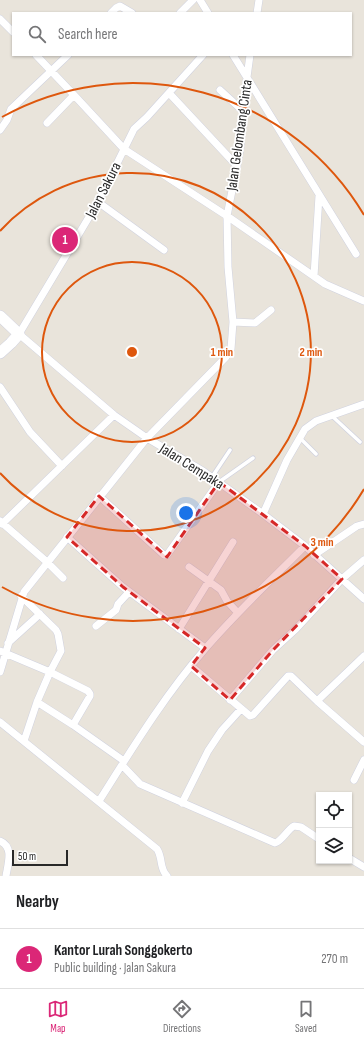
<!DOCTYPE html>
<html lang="en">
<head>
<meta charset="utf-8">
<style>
	body { margin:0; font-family:"Sofia Sans Condensed",sans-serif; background:#f6f6f6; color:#202124 }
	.controls { position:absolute; right:12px; bottom:12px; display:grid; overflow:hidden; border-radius:0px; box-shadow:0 1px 3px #0004 }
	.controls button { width:36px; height:36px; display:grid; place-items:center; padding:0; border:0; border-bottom:1px solid #e0e0e0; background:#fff; color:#202124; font:20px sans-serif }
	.scale { position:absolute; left:12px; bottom:10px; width:56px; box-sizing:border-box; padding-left:4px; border:2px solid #282828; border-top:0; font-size:11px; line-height:14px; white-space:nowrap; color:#282828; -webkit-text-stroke:3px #fff; paint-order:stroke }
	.you { position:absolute; left:186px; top:513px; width:14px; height:14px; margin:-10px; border:3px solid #fff; border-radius:50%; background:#1a73e8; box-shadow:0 0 0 6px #1a73e833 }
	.badge { display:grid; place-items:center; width:26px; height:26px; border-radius:50%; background:#db2777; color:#fff; font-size:13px; font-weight:700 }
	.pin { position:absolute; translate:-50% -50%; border:2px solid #fff; box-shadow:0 1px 4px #0006 }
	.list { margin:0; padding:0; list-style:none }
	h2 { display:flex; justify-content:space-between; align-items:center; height:52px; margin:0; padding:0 16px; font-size:17px }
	h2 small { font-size:13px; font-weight:400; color:#757577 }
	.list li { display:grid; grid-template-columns:26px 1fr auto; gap:12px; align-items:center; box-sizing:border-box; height:60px; padding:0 16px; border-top:1px solid #e0e0e0 }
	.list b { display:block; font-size:15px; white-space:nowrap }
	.list p { margin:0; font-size:13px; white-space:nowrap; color:#757577 }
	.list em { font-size:13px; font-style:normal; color:#757577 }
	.icon { flex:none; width:22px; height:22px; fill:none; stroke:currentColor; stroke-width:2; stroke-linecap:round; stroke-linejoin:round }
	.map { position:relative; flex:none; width:364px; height:876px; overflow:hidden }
	.search { position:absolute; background:#fff; box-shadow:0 1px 3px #0004; left:12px; right:12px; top:12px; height:44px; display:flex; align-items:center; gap:10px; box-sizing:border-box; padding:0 14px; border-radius:0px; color:#757577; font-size:15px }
	.sheet { height:112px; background:#fff }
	nav { display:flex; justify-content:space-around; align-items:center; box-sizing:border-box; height:56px; border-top:1px solid #e0e0e0; background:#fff; font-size:11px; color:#757577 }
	nav a { display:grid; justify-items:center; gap:2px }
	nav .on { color:#db2777 }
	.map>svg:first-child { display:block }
</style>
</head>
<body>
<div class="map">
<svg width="364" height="876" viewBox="0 0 364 876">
	<rect width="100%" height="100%" fill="#e9e4db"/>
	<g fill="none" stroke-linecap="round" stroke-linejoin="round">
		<defs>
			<path id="service" d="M 332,416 L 360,442
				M 300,438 L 316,454
				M 212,477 L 230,450
				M 219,482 L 253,458"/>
			<path id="minor" d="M 200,0 L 208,13
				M 111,13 L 116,8 L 120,6 L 132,13
				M 180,13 L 193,0
				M 257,13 L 259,0
				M 0,19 L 13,32
				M 36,55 L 74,95 L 124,149 L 227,216 L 325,284 L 364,301
				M 203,55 L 147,117 L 134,129 L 98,202 L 19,334 L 114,415 L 147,438 L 203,471 L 263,514 L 305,546 L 364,599
				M 233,55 L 356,254
				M 220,90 L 244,112
				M 169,93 L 237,166
				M 47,123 L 74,95
				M 0,130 L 7,120 L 11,109 L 68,55
				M 98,202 L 164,250
				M 314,276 L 319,196
				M 233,322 L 255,323 L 271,310
				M 0,387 L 30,432 L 62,466
				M 99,496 L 164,555 L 167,555 L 219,482
				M 263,514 L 287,460 L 305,429 L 316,421 L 364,404
				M 0,521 L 47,562 L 63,578
				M 2,524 L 114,415
				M 67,537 L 123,587 L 205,648
				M 314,555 L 357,526 L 364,524
				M 189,567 L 221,590 L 227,601 L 238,613
				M 96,626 L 116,610 L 118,604 L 129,592
				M 179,629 L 233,542
				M 8,643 L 40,614
				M 0,651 L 50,672 L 88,691 L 90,694 L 90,696 L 73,725 L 37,702 L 50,672 L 61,651 L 58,634 L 56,630 L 21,596
				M 191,666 L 250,716 L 253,715 L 288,676 L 291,676 L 317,701 L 364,742
				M 0,672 L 24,592 L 147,438 L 226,357 L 231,349 L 233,322 L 228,267 L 227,216 L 240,150 L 247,77 L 250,55
				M 230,700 L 273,650 L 296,629 L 342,579 L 364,560
				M 317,701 L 364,656
				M 0,722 L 157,849 C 163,858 159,868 167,876
				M 73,725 L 124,761
				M 24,741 L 37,702
				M 122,765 L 140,784 L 275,843 C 282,841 287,830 294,826 L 301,827 L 319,839
				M 354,780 L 364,760
				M 99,801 C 132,749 164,696 205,649 C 236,613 271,580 305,546
				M 182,803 L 208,751 L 222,730 L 241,709
				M 0,841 C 14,847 8,863 6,876
				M 349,858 L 364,867"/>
			<path id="secondary" d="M 0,316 L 19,334 L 11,343 L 0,353"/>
		</defs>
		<!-- service casing -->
		<use href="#service" stroke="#d0d2df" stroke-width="5"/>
		<!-- minor casing -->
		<use href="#minor" stroke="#d0d2df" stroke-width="8"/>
		<!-- secondary casing -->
		<use href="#secondary" stroke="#d0d2df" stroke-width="12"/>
		<!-- service -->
		<use href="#service" stroke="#fff" stroke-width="3.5"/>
		<!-- minor -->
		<use href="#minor" stroke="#fff" stroke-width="7"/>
		<!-- secondary -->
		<use href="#secondary" stroke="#fff" stroke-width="11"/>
	</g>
	<!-- marked area -->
	<path fill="#d62828" fill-opacity="0.2" stroke="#d62828" stroke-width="3" stroke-dasharray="8 5" stroke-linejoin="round" d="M 219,482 L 305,546 L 342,579 L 273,650 L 230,700 L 191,666 L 205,648 L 123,587 L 67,537 L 99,496 L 167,557 Z"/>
	<!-- distance rings -->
	<g fill="none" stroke="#de570d" stroke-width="2">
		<circle cx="132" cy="352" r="90"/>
		<path d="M0 231A179 179 0 1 1 0 473"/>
		<path d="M364 489A269 269 0 0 1 2 587M2 117A269 269 0 0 1 364 215"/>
	</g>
	<g text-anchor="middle" stroke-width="3.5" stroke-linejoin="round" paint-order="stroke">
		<!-- street labels -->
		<g font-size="15" fill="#282828" stroke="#fff">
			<text transform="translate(239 135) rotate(-82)" y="5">Jalan Gelombang Cinta</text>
			<text transform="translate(103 190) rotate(-63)" y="5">Jalan Sakura</text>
			<text transform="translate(192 466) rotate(32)" y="5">Jalan Cempaka</text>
		</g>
	</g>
	<circle cx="132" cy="352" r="6" fill="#de570d" stroke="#fff" stroke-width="2"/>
	<g font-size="12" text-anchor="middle" font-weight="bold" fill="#de570d" stroke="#fff" stroke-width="3.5" stroke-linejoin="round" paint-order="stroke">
		<text x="222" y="356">1 min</text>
		<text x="311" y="356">2 min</text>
		<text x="322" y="546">3 min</text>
	</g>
</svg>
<div class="controls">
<button><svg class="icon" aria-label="locate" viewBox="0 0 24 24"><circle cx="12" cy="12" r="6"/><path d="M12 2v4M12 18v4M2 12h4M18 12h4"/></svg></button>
<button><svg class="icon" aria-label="layers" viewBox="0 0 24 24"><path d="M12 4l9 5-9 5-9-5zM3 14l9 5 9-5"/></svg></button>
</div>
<div class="scale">50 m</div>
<div class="you"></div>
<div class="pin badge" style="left:65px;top:240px">1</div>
<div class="search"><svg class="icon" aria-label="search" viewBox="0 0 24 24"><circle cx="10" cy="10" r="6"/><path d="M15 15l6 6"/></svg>Search here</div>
</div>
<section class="sheet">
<h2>Nearby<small></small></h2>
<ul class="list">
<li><span class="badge">1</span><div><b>Kantor Lurah Songgokerto</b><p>Public building · Jalan Sakura</p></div><em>270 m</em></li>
</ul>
</section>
<nav>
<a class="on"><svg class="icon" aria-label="map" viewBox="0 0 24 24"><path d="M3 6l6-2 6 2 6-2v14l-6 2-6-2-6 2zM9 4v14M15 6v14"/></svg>Map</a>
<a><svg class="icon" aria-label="directions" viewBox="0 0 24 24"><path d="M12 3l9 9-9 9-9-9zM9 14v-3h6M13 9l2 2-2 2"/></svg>Directions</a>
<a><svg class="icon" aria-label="saved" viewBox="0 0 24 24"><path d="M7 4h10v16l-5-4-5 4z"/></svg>Saved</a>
</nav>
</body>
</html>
